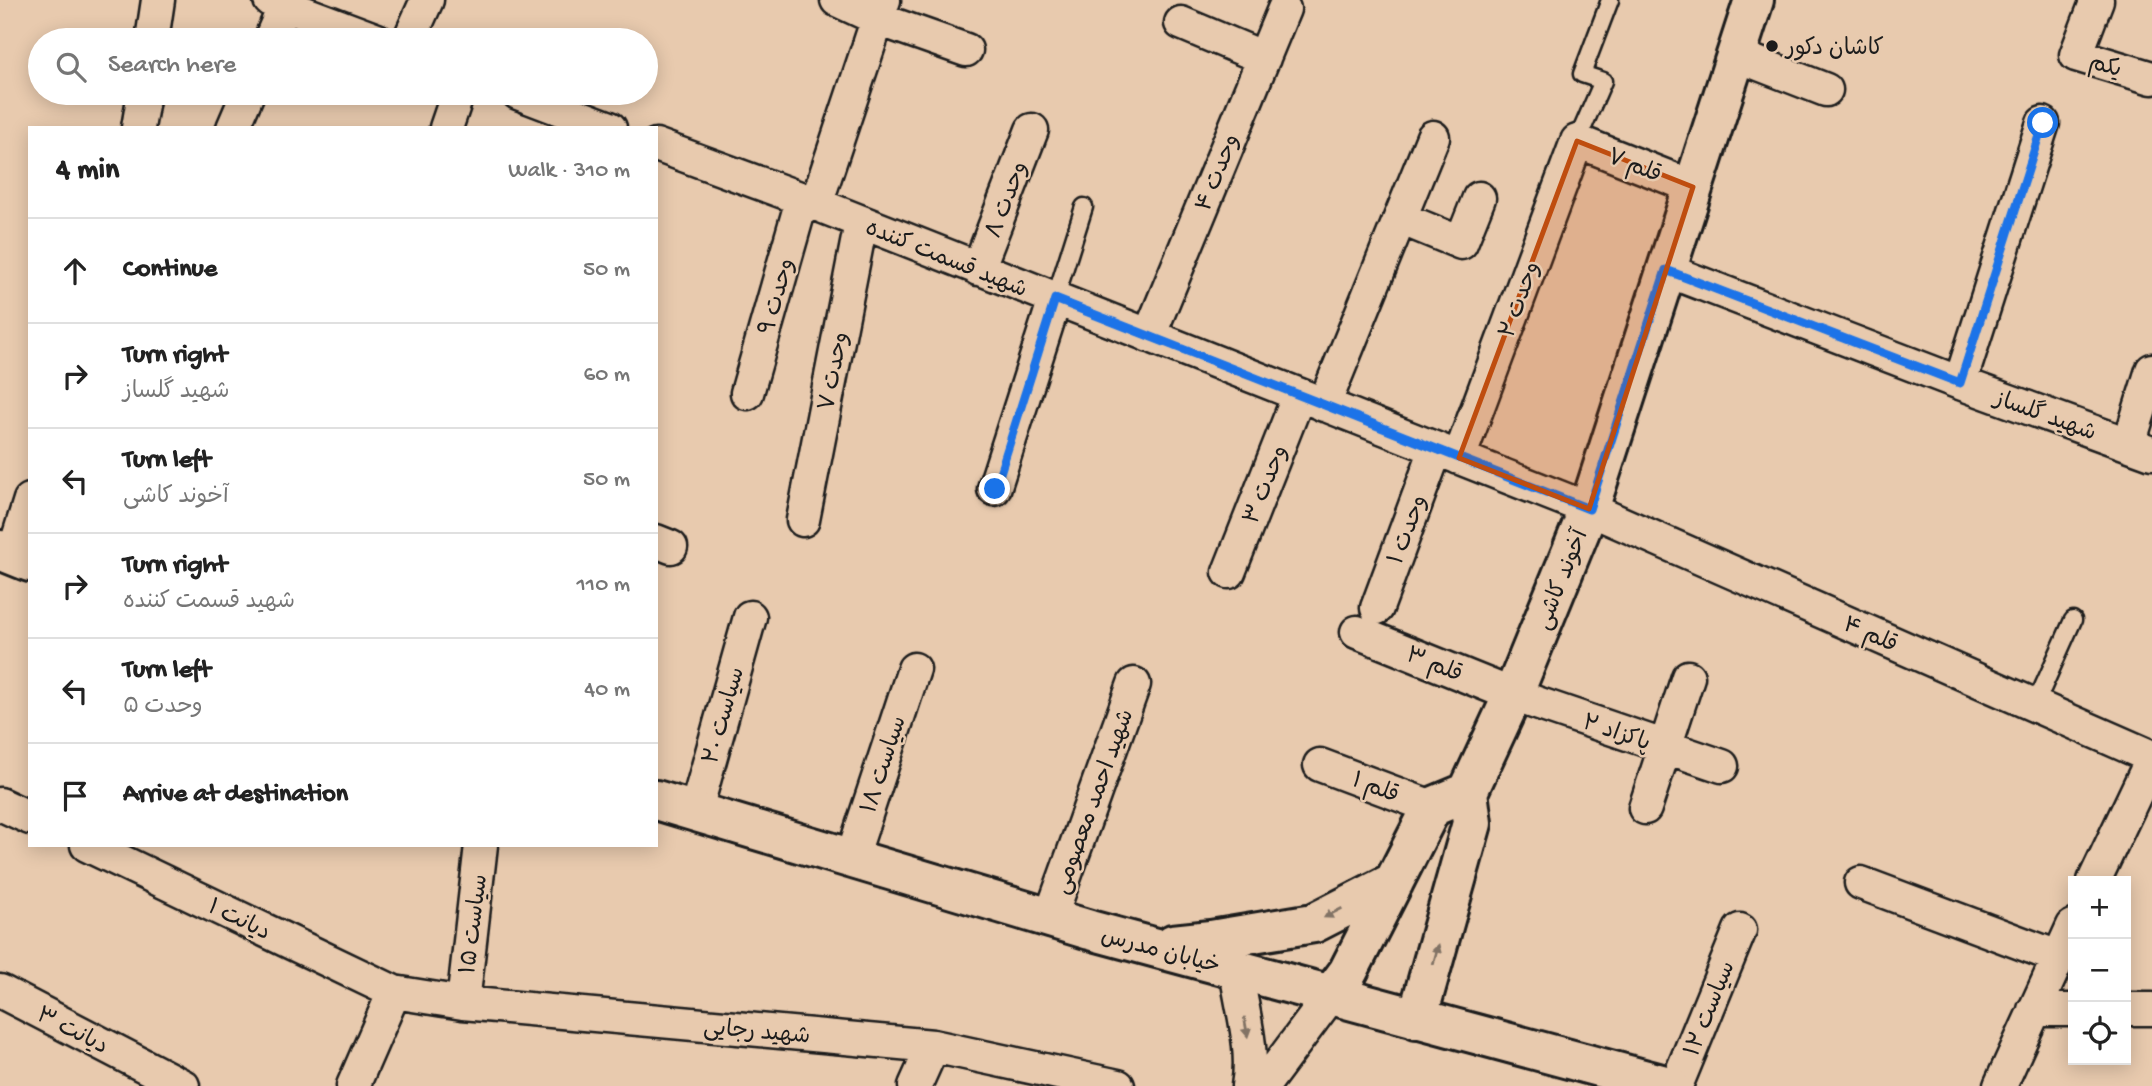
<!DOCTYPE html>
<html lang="en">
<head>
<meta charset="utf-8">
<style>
	body { margin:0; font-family:"Gochi Hand","Playpen Sans Arabic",sans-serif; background:#f6f6f6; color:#222 }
	.controls { position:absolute; right:21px; bottom:21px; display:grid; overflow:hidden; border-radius:0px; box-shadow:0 4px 18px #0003 }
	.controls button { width:63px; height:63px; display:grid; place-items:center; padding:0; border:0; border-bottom:2px solid #e0e0e0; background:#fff; color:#222; font:35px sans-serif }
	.stop { position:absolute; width:21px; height:21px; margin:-16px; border:5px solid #1a73e8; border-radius:50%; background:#fff }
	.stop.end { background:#1a73e8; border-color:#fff; box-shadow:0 2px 7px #0008 }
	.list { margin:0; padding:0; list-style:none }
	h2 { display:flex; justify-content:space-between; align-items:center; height:91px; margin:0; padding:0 28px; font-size:30px }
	h2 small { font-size:23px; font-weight:400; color:#767676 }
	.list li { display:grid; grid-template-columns:46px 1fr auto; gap:21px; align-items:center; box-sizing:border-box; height:105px; padding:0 28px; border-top:2px solid #e0e0e0 }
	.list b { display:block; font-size:26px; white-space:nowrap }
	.list p { margin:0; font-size:23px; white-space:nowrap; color:#767676 }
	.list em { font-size:23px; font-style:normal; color:#767676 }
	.icon { flex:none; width:38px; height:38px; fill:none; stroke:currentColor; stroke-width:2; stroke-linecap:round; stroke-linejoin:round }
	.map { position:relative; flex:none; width:2152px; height:1086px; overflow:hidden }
	.search { position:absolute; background:#fff; box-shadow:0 4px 18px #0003; left:28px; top:28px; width:630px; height:77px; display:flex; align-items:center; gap:18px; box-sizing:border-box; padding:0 24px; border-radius:38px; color:#767676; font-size:26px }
	.panel { position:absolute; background:#fff; box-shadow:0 4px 18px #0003; left:28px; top:126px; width:630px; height:721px; border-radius:0px }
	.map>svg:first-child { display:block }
</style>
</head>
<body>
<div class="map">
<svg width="2152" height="1086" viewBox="0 0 2152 1086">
	<rect width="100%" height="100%" fill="#e8caae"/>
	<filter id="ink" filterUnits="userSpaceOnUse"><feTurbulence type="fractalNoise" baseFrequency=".0143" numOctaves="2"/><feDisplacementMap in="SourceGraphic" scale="14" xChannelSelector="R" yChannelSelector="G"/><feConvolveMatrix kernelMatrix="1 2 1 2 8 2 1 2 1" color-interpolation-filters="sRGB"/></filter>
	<g filter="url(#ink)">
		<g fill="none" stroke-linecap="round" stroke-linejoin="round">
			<defs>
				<path id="lane" d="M 1577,141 L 1603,81 L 1582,74 L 1610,0
					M 1055,299 L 1084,207
					M 2035,705 L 2073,620"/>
				<path id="street" d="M 270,0 L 377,40
					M 837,0 L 878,19 L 966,50
					M 2097,0 L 2076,55 L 2152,78
					M 1181,23 L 1264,58
					M 152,40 L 158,0
					M 270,40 L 285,5
					M 409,40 L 427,0
					M 1736,55 L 1826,90
					M 518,93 L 610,128
					M 138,128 L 144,93
					M 233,128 L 248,93
					M 446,128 L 458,93
					M 656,145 L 816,204 L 1589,509 L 2152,757
					M 816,204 L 884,0
					M 1400,218 L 1461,243 L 1479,198
					M 978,269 L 1032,130
					M 1666,270 L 1960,383 L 2152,453
					M 1149,336 L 1284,9
					M 1960,383 L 2043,123
					M 747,393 L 802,200
					M 1324,405 L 1433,137
					M 2129,444 L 2152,370
					M 1459,458 L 1577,141 L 1693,187
					M 994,489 L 1055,299
					M 803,520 L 861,223
					M 656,541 L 671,547
					M 13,555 L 30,500
					M 1229,572 L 1299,395
					M 1377,608 L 1436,449
					M 1357,632 L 1513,695 L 1722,766
					M 1320,765 L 1432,807
					M 0,804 L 30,818
					M 1645,808 L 1688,677
					M 695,813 L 750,617
					M 87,845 L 394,992 L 463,1003 L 933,1046 L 1118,1086
					M 851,860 L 914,669
					M 2094,881 L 2152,759
					M 1861,883 L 2058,957
					M 1050,918 L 1134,684
					M 1236,969 C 1241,1007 1255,1048 1248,1086
					M 0,991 L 183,1086
					M 463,1003 L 481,845
					M 2126,1009 L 2152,1009
					M 2034,1010 L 2073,1010
					M 353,1086 L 394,992
					M 915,1086 L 933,1046
					M 1263,1086 L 1331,995
					M 1676,1086 L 1740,930
					M 2000,1086 L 2073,926"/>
				<path id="secondary" d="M 0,550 L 30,562
					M 656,800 L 1090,930 L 1669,1086
					M 1173,944 L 1211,940 L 1314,923 L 1394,882
					M 1331,995 L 1348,972 L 1432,807 L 1468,792
					M 1417,1019 L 1472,823 L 1468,792 L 1513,695 L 1589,509 L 1754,0"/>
			</defs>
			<!-- lane casing -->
			<use href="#lane" stroke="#1c1c1c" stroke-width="21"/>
			<!-- street casing -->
			<use href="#street" stroke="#1c1c1c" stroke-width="37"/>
			<!-- secondary casing -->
			<use href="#secondary" stroke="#1c1c1c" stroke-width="44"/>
			<!-- lane -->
			<use href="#lane" stroke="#e8caae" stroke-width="16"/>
			<!-- street -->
			<use href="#street" stroke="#e8caae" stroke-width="32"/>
			<!-- secondary -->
			<use href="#secondary" stroke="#e8caae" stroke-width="38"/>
		</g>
		<!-- one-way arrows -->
		<defs><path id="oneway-solid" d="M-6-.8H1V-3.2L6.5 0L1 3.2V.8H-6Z" transform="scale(1.75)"/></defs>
		<g fill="#827365">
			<use href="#oneway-solid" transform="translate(1333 913) rotate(153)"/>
			<use href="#oneway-solid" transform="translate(1436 954) rotate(-74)"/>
			<use href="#oneway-solid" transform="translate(1246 1027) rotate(80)"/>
		</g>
	</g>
	<g fill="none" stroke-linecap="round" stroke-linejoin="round" filter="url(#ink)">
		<!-- route -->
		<path stroke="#1a73e8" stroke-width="9" d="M 995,489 L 1055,299 L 1589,509 L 1666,270 L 1960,383 L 2043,123"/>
	</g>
	<!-- marked area -->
	<path fill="#bf4d0f" fill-opacity="0.2" stroke="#bf4d0f" stroke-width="5" stroke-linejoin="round" d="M 1577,141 L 1693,187 L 1589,509 L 1459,458 Z"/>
	<!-- markers -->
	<circle fill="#1c1c1c" stroke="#e8caae" stroke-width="2.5" cx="1772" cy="46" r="7"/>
	<g text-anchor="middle" stroke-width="5" stroke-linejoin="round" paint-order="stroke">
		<!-- poi labels -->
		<g font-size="23" fill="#1c1c1c" stroke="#e8caae" text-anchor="start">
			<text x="1786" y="54">کاشان دکور</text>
		</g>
		<!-- street labels -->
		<g font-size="23" fill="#1c1c1c" stroke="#e8caae">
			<text transform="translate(2106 64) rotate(17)" y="8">یکم</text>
			<text transform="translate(1635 164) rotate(22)" y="8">قلم ۷</text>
			<text transform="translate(1216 172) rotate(-68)" y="8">وحدت ۴</text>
			<text transform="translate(1005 199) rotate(-69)" y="8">وحدت ۸</text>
			<text transform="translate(947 257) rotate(22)" y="8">شهید قسمت کننده</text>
			<text transform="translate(775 296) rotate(-74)" y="8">وحدت ۹</text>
			<text transform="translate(1518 299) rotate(-70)" y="8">وحدت ۲</text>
			<text transform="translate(832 371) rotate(-79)" y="8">وحدت ۷</text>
			<text transform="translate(2046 414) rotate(20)" y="8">شهید گلساز</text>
			<text transform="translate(1264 484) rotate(-68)" y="8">وحدت ۳</text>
			<text transform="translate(1406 529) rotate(-69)" y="8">وحدت ۱</text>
			<text transform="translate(1560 579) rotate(-68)" y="8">آخوند کاشی</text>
			<text transform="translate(1871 633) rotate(24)" y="8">قلم ۴</text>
			<text transform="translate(1435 663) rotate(22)" y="8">قلم ۳</text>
			<text transform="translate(722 715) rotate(-74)" y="8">سیاست ۲۰</text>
			<text transform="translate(1617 731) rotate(19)" y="8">پاکزاد ۲</text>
			<text transform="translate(882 764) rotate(-72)" y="8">سیاست ۱۸</text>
			<text transform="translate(1376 786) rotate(21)" y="8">قلم ۱</text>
			<text transform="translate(1092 801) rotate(-70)" y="8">شهید احمد معصومی</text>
			<text transform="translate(240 918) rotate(26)" y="8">دیانت ۱</text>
			<text transform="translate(472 924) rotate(-83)" y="8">سیاست ۱۵</text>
			<text transform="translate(1161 949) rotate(15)" y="8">خیابان مدرس</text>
			<text transform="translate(1708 1008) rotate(-68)" y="8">سیاست ۱۲</text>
			<text transform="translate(73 1029) rotate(27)" y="8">دیانت ۳</text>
			<text transform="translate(757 1030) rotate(5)" y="8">شهید رجایی</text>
		</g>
	</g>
</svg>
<div class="controls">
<button>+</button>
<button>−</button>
<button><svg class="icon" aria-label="locate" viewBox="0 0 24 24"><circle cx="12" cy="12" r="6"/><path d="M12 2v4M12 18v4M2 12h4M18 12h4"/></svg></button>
</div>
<div class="stop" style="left:2043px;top:123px"></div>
<div class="stop end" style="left:995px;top:489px"></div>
<div class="search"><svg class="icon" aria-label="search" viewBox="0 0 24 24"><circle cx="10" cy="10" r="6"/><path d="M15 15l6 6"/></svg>Search here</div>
<section class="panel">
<h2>4 min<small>Walk · 310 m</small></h2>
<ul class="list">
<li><svg class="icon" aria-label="ahead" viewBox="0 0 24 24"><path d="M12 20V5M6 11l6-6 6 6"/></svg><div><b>Continue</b></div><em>50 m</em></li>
<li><svg class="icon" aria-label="right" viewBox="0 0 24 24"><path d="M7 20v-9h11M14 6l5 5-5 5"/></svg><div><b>Turn right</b><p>شهید گلساز</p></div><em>60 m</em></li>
<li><svg class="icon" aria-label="left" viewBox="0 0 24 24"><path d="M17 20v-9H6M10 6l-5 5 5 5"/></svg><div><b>Turn left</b><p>آخوند کاشی</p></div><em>50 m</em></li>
<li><svg class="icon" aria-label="right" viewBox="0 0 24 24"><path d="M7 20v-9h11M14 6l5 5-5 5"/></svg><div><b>Turn right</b><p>شهید قسمت کننده</p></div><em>110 m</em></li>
<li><svg class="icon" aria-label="left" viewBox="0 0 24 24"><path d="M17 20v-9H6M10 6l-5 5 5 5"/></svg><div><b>Turn left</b><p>وحدت ۵</p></div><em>40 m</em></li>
<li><svg class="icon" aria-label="arrive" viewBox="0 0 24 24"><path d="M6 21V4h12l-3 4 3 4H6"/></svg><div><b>Arrive at destination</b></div></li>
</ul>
</section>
</div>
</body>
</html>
